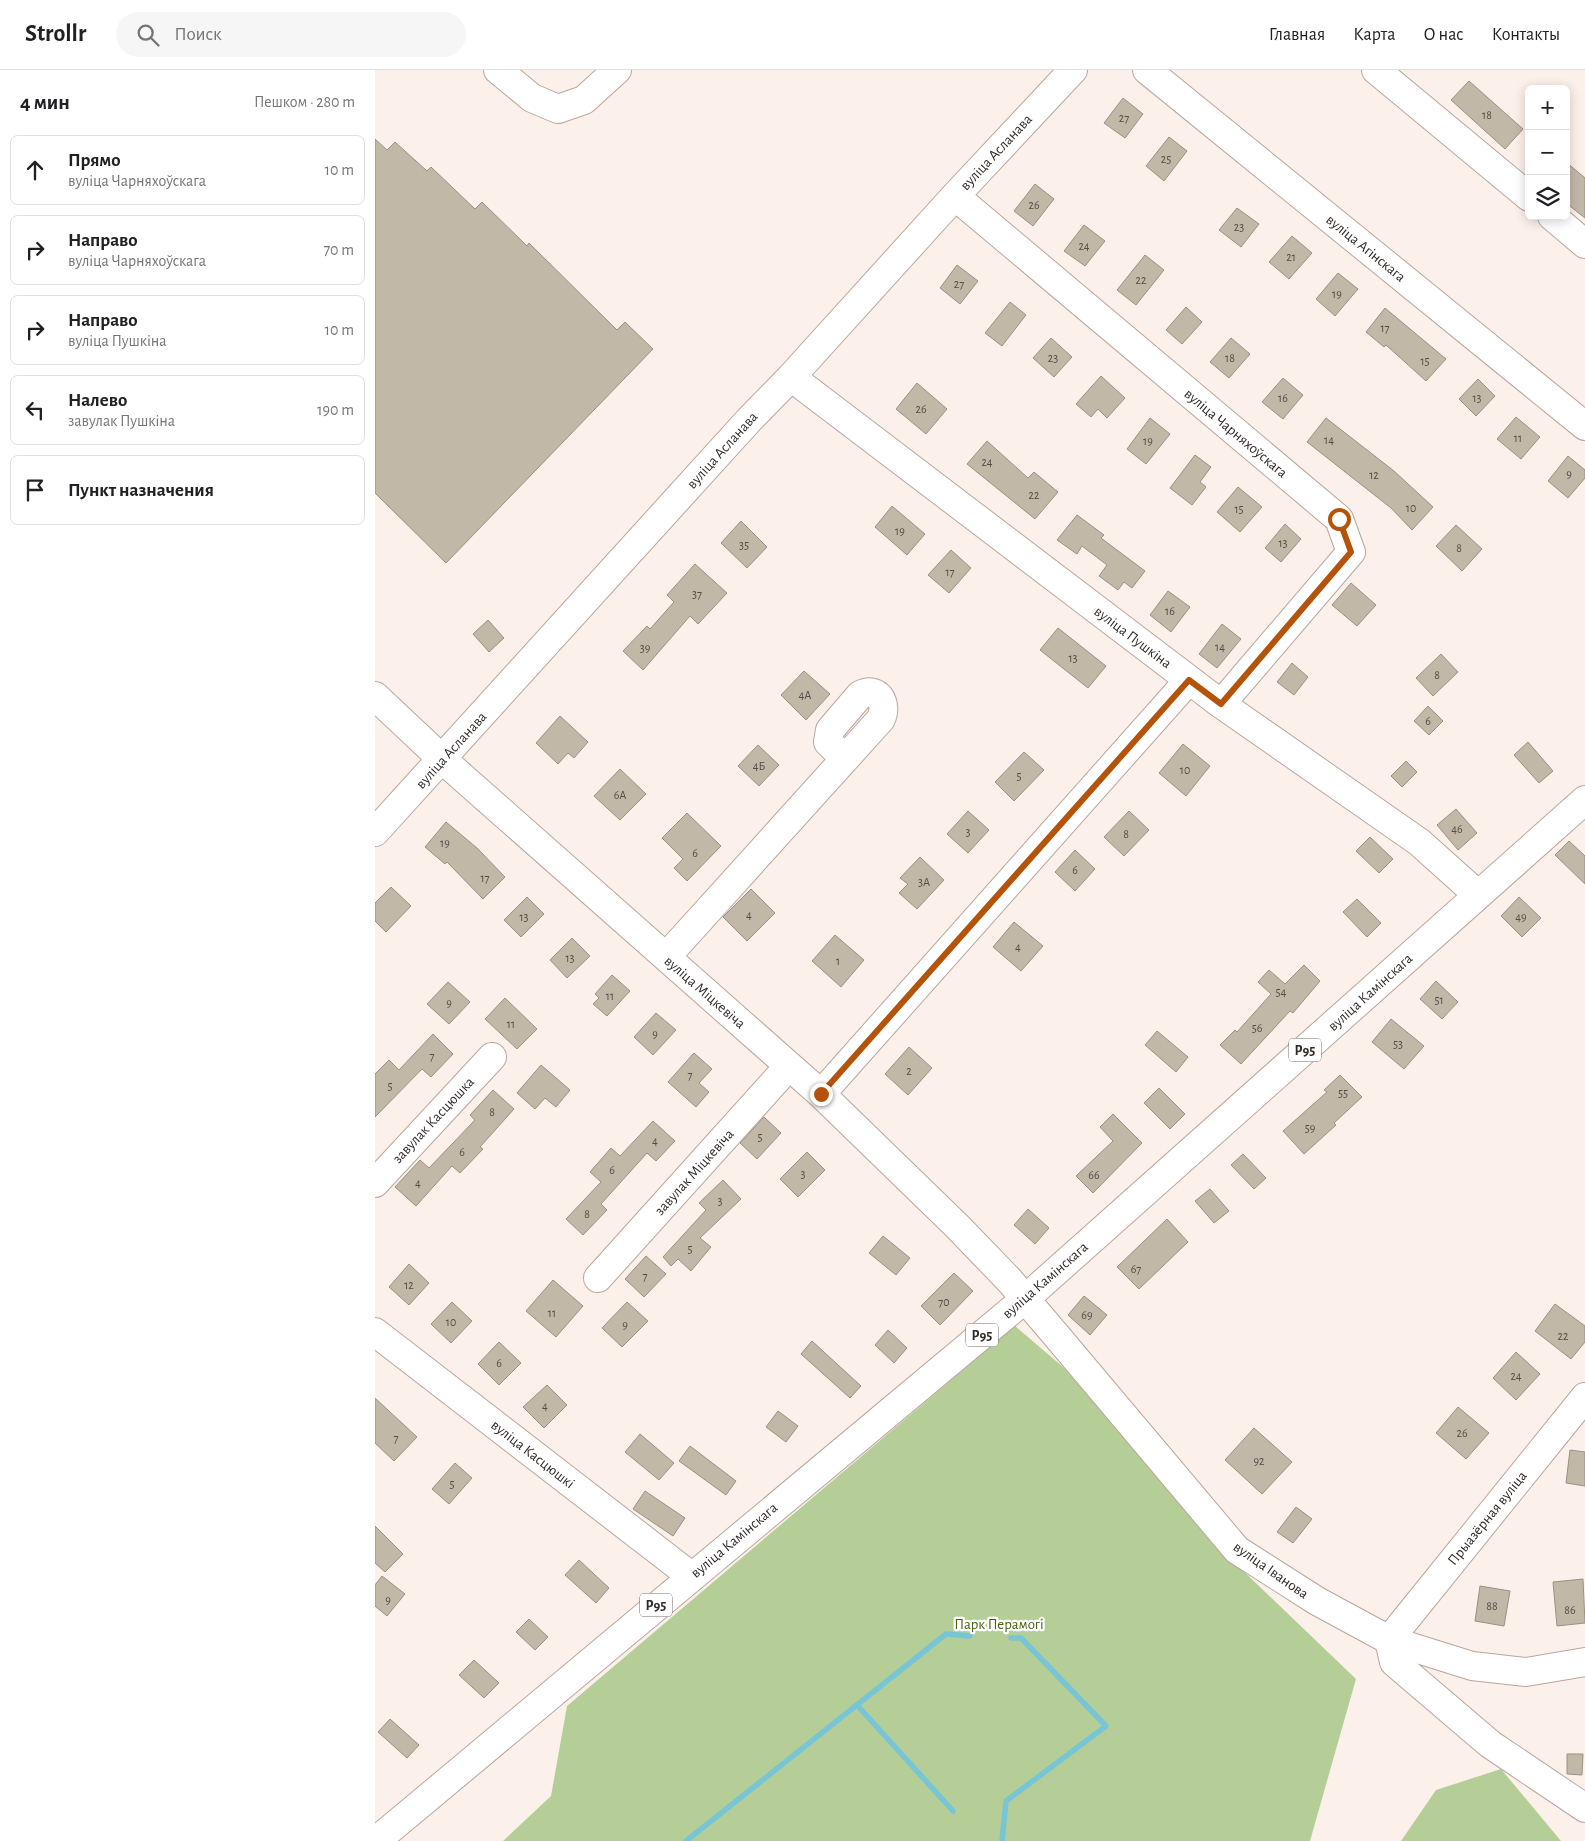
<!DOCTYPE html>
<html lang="ru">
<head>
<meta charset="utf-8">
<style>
	body { margin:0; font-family:"Alegreya Sans",sans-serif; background:#f6f6f6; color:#202124 }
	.controls { position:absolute; right:15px; top:15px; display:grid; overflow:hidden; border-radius:8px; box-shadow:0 2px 12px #0003 }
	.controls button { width:45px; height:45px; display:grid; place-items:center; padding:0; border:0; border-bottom:1px solid #e0e0e0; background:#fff; color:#202124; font:25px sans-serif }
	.stop { position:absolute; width:15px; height:15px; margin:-11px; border:4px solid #b45309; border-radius:50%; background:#fff }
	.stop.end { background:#b45309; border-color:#fff; box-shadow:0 1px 5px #0008 }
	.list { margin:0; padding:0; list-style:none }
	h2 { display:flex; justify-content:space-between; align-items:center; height:65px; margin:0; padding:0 20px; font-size:21px }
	h2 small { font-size:16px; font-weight:400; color:#757577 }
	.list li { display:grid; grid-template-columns:32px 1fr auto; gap:15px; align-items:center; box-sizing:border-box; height:70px; margin:0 10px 10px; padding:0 10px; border:1px solid #e0e0e0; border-radius:8px }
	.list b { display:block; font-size:19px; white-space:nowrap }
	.list p { margin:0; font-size:16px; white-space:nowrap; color:#757577 }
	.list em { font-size:16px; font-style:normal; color:#757577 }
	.icon { flex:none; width:28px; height:28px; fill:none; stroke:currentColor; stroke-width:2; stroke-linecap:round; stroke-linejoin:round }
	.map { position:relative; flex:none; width:1210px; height:1771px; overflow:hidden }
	header { display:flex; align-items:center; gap:30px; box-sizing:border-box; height:70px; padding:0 25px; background:#fff; border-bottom:1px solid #e0e0e0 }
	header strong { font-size:24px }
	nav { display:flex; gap:28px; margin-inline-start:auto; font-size:18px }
	.search { width:350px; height:45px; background:#f6f6f6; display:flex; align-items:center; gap:12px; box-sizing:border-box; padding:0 18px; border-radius:28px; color:#757577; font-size:19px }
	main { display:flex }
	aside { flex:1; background:#fff }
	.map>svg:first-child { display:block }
</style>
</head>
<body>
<header>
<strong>Strollr</strong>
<div class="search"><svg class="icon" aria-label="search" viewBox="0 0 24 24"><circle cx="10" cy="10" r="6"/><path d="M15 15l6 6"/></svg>Поиск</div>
<nav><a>Главная</a><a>Карта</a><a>О нас</a><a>Контакты</a></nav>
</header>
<main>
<aside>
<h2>4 мин<small>Пешком · 280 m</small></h2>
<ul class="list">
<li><svg class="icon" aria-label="ahead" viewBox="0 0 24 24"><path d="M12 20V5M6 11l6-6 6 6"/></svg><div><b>Прямо</b><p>вуліца Чарняхоўскага</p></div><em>10 m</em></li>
<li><svg class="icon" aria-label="right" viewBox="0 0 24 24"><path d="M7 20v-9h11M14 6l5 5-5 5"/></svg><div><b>Направо</b><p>вуліца Чарняхоўскага</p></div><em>70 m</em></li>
<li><svg class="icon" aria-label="right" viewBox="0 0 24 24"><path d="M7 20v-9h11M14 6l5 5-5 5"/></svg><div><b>Направо</b><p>вуліца Пушкіна</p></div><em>10 m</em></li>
<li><svg class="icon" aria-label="left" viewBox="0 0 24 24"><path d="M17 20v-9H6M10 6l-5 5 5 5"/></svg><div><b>Налево</b><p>завулак Пушкіна</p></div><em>190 m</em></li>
<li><svg class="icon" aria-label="arrive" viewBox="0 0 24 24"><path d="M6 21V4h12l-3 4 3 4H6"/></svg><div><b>Пункт назначения</b></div></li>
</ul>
</aside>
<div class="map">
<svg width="1210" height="1771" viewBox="0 0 1210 1771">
	<rect width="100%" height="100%" fill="#fcf0eb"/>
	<!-- green -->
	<path fill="#b5ce97" d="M 640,1256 L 688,1297 L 862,1495 L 981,1609 L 935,1771 L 128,1771 L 176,1726 L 192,1636 Z
		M 1126,1699 L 1186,1771 L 1026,1771 L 1061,1720 Z"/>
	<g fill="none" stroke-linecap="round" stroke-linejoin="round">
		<!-- stream -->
		<path stroke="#78c5d5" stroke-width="5.5" d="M 482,1635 L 578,1741
			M 311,1771 L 571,1564 L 595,1566
			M 627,1771 L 631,1731 L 731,1656 L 646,1568 L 636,1568"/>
	</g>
	<!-- building -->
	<path fill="#c2b8a8" stroke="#9b9182" d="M 1094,11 L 1148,59 L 1130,79 L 1076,30 Z
		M 748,28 L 768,44 L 750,68 L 729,53 Z
		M 794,67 L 812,81 L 789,111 L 771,96 Z
		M 0,69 L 12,80 L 20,72 L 52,101 L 56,97 L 100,139 L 107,132 L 152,176 L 154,173 L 242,260 L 250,252 L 278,279 L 71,493 L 0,423 Z
		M 1191,92 L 1210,108 L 1210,148 L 1191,133 Z
		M 660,114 L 679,129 L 658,156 L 639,141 Z
		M 862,138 L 884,154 L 866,177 L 844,160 Z
		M 709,155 L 730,171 L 710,196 L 689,181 Z
		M 917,166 L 937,183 L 914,209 L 894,192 Z
		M 770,185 L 789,200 L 761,235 L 742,220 Z
		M 582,195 L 603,211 L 585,234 L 565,218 Z
		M 963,203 L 983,219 L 960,246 L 941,229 Z
		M 635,232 L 651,245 L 627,276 L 610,263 Z
		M 811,237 L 827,252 L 807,274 L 791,260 Z
		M 1010,238 L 1071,289 L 1051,311 L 1011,275 L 1009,277 L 991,262 Z
		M 676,268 L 697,287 L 679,307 L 658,288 Z
		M 856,268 L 875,284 L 854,308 L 835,292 Z
		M 726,306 L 750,328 L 732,348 L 723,339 L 716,347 L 701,334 Z
		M 908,308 L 928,325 L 908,349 L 887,332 Z
		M 1103,309 L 1120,326 L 1101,346 L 1084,329 Z
		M 542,313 L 572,339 L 551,364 L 521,339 Z
		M 1141,347 L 1165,367 L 1146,389 L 1122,369 Z
		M 775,348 L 795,364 L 771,394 L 752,379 Z
		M 951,348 L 1019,401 L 1058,437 L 1037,460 L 1016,438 L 932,372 Z
		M 612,371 L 653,408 L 659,402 L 683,422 L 660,449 L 592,394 Z
		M 820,385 L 836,397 L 825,412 L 831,417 L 817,435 L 795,418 Z
		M 1193,386 L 1210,400 L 1210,408 L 1193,428 L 1173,411 Z
		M 863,417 L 887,437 L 865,462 L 842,442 Z
		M 517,436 L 550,464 L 532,485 L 500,457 Z
		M 702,445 L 729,465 L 726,468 L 770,501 L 757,518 L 749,512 L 743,520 L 724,506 L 732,495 L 707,476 L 702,484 L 682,470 Z
		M 366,451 L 392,477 L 372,498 L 346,473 Z
		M 910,454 L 926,469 L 906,492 L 890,478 Z
		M 1081,455 L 1107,479 L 1087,501 L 1061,476 Z
		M 576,480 L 596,498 L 574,523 L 553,505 Z
		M 320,494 L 352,523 L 323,554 L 315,546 L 268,600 L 248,581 L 272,556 L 275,559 L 299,532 L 292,525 Z
		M 976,513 L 1001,535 L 982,556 L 957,535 Z
		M 793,521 L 815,537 L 796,562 L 775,545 Z
		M 113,550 L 129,568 L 114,582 L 98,564 Z
		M 847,554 L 866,569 L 842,598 L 824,584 Z
		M 683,558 L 731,596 L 713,618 L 665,580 Z
		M 1066,584 L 1083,602 L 1058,626 L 1041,608 Z
		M 917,593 L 933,607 L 919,625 L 902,612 Z
		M 429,601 L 455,624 L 431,650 L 406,625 Z
		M 1053,636 L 1068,651 L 1054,665 L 1039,651 Z
		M 185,646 L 213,672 L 199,688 L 193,683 L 183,694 L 161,673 Z
		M 1153,672 L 1178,701 L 1164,713 L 1139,685 Z
		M 808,674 L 835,696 L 811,726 L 784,703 Z
		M 383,675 L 404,695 L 384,716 L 363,696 Z
		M 649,682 L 669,700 L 639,731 L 620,712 Z
		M 1031,691 L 1042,702 L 1027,717 L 1016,706 Z
		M 245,699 L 271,724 L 245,750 L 219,726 Z
		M 1081,739 L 1102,763 L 1083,780 L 1062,755 Z
		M 593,741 L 614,760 L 593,783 L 572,764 Z
		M 754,741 L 774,760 L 749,786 L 729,767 Z
		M 312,743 L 346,776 L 312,811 L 299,798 L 308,789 L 287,768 Z
		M 71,752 L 102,778 L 130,807 L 108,829 L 72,792 L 70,794 L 50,777 Z
		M 995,767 L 1018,789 L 1004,803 L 981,781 Z
		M 1194,771 L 1210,786 L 1210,814 L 1180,785 Z
		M 700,780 L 720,799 L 700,821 L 680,802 Z
		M 545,787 L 569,810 L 542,839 L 524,823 L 533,814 L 525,808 Z
		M 16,817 L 36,836 L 11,862 L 0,851 L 0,833 Z
		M 376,819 L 400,843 L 372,871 L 348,847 Z
		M 152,827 L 169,844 L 146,867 L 129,850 Z
		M 1144,827 L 1166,848 L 1147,867 L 1126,846 Z
		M 982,829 L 1006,853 L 992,867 L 968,842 Z
		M 639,852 L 668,876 L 646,901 L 618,877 Z
		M 460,865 L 489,890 L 466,917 L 437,891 Z
		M 197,868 L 215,886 L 192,908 L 175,890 Z
		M 929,895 L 945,911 L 918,943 L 915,941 L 866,994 L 845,975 L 860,960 L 862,962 L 896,924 L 883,912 L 894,900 L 910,914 Z
		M 237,905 L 255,921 L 232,946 L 218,934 L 224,928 L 220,924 Z
		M 1061,911 L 1083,932 L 1067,949 L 1045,929 Z
		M 73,912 L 95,932 L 74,954 L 52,934 Z
		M 130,928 L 162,959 L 142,979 L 110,949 Z
		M 281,943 L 301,960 L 278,985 L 259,967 Z
		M 1016,949 L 1049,976 L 1029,999 L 997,972 Z
		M 782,961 L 813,987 L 801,1002 L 770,975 Z
		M 58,964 L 78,984 L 56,1007 L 47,999 L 0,1047 L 0,1004 L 14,990 L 24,1000 Z
		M 534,977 L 557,998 L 533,1025 L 510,1004 Z
		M 319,983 L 337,999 L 324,1013 L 334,1022 L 321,1037 L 293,1012 Z
		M 166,995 L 195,1020 L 181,1037 L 170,1028 L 160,1039 L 142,1023 Z
		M 965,1005 L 987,1027 L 959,1053 L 961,1055 L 929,1084 L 908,1061 L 952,1022 L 949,1020 Z
		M 784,1018 L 810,1044 L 795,1059 L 769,1033 Z
		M 118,1020 L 139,1039 L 105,1077 L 108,1079 L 85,1103 L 77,1096 L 41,1136 L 20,1117 L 45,1090 L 54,1098 L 100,1050 L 95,1045 Z
		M 738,1044 L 767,1073 L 718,1123 L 701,1106 L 738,1071 L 725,1057 Z
		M 389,1047 L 406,1063 L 382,1089 L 365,1073 Z
		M 278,1051 L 300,1071 L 281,1091 L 272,1083 L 226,1134 L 232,1140 L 208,1165 L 191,1149 L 226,1112 L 215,1102 L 236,1078 L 245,1086 Z
		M 432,1082 L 450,1100 L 423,1127 L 405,1109 Z
		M 868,1084 L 891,1108 L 879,1119 L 856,1095 Z
		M 348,1110 L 366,1129 L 325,1168 L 336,1177 L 316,1201 L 303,1189 L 296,1196 L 288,1187 L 331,1140 L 324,1133 Z
		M 835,1119 L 854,1141 L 839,1153 L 820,1131 Z
		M 653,1139 L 674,1158 L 660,1174 L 639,1155 Z
		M 792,1149 L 813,1172 L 764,1219 L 742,1197 Z
		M 508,1166 L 535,1188 L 521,1205 L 494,1183 Z
		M 271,1186 L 291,1204 L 269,1227 L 250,1209 Z
		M 34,1194 L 54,1213 L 34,1235 L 14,1217 Z
		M 579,1203 L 598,1221 L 565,1255 L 546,1236 Z
		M 178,1210 L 208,1236 L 181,1267 L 151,1241 Z
		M 709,1226 L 732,1245 L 715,1265 L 693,1245 Z
		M 77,1232 L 97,1251 L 76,1273 L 56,1254 Z
		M 252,1232 L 273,1251 L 247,1277 L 227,1258 Z
		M 1180,1234 L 1210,1256 L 1210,1272 L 1196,1289 L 1160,1261 Z
		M 513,1260 L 532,1278 L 519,1293 L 500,1275 Z
		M 437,1271 L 486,1316 L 475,1328 L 426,1284 Z
		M 124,1272 L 146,1293 L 124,1315 L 103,1294 Z
		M 1141,1282 L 1165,1304 L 1141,1330 L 1118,1308 Z
		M 172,1315 L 192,1335 L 169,1358 L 148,1337 Z
		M 0,1328 L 42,1367 L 19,1391 L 0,1373 Z
		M 1083,1337 L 1114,1363 L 1091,1389 L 1061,1363 Z
		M 403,1341 L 423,1356 L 411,1372 L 391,1357 Z
		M 879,1358 L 917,1392 L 887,1424 L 850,1390 Z
		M 265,1364 L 299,1393 L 284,1410 L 250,1382 Z
		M 315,1376 L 361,1411 L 351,1425 L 304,1391 Z
		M 1195,1380 L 1210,1382 L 1210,1416 L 1191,1413 Z
		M 80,1393 L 97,1408 L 74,1434 L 57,1419 Z
		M 270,1421 L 310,1448 L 298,1466 L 258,1439 Z
		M 921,1437 L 937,1449 L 918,1473 L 902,1462 Z
		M 0,1456 L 28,1484 L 10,1502 L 0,1493 Z
		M 204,1490 L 234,1518 L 221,1533 L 190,1505 Z
		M 7,1506 L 30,1524 L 12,1546 L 0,1536 L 0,1515 Z
		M 1208,1509 L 1210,1553 L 1182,1556 L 1178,1512 Z
		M 1105,1516 L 1135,1521 L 1129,1556 L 1100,1551 Z
		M 154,1549 L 173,1567 L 160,1580 L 141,1562 Z
		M 99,1590 L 124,1613 L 109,1628 L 84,1605 Z
		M 15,1649 L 44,1675 L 32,1688 L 3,1662 Z
		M 1192,1684 L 1208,1684 L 1207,1705 L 1192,1704 Z"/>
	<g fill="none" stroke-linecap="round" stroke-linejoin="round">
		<defs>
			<path id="minor" d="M 123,0 L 157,28 L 183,39 L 209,30 L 242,0
				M 772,0 L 1210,356
				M 1001,0 L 1154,127
				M 580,126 L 964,449 L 976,482 L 846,634
				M 1177,146 L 1210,174
				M 416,307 L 846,634 L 1044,772 L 1102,824
				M 0,626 L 68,690 L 446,1024 L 583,1157 L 635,1211 L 680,1264 L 862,1480 L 942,1531 L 1014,1570 L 1097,1596 L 1151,1602 L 1210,1592
				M 0,762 L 374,350 L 416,307 L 580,126 L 698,0
				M 291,887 L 506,649 C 513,634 503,615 485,625 L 455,660 L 453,672 L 470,689
				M 446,1024 L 814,610
				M 0,1113 L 117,987
				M 223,1208 L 414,996
				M 0,1262 L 316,1506
				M 1210,1327 L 1014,1570 L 1019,1592 L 1115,1674 L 1210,1738"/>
			<path id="major" d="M 1,1771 L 650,1229 L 1210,730"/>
		</defs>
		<!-- minor casing -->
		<use href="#minor" stroke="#b9a69e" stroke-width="30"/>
		<!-- major casing -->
		<use href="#major" stroke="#b9a69e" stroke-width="30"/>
		<!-- minor -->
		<use href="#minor" stroke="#fff" stroke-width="28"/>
		<!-- major -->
		<use href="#major" stroke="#fff" stroke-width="28"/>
	</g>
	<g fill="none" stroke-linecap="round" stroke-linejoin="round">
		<!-- route -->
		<path stroke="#b45309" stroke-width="6" d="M 446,1024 L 814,610 L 846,634 L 976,482 L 964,449"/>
	</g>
	<g text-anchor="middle" stroke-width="4.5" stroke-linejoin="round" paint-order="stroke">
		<!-- number labels -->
		<g font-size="12" fill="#544d46">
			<text x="1112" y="49">18</text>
			<text x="749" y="52">27</text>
			<text x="791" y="93">25</text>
			<text x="659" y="139">26</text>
			<text x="864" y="161">23</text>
			<text x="709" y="180">24</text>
			<text x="916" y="191">21</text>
			<text x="766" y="214">22</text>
			<text x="584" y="218">27</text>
			<text x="962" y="228">19</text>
			<text x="1010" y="262">17</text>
			<text x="678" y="292">23</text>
			<text x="855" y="292">18</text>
			<text x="1050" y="295">15</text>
			<text x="908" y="332">16</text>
			<text x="1102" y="332">13</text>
			<text x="546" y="343">26</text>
			<text x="1143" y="372">11</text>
			<text x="954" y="374">14</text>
			<text x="773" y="375">19</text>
			<text x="612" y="396">24</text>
			<text x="1194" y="408">9</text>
			<text x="999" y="409">12</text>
			<text x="659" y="429">22</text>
			<text x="1036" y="442">10</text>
			<text x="864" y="443">15</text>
			<text x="525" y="465">19</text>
			<text x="908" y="477">13</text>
			<text x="369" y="479">35</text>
			<text x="1084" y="482">8</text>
			<text x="575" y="506">17</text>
			<text x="322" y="528">37</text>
			<text x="795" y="545">16</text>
			<text x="845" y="581">14</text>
			<text x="270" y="582">39</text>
			<text x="698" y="592">13</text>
			<text x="1062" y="609">8</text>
			<text x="430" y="629">4А</text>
			<text x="1053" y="655">6</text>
			<text x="384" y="700">4Б</text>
			<text x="810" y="704">10</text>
			<text x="644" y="710">5</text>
			<text x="245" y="729">6А</text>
			<text x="1082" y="763">46</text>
			<text x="593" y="766">3</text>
			<text x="751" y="768">8</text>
			<text x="70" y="777">19</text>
			<text x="320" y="787">6</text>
			<text x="700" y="804">6</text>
			<text x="110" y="812">17</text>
			<text x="549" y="816">3А</text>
			<text x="374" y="849">4</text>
			<text x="149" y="851">13</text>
			<text x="1146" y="851">49</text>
			<text x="643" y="881">4</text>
			<text x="195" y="892">13</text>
			<text x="463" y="895">1</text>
			<text x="906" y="926">54</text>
			<text x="235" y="930">11</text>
			<text x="1064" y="934">51</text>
			<text x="74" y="937">9</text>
			<text x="136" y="958">11</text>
			<text x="882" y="962">56</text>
			<text x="280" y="968">9</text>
			<text x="1023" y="978">53</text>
			<text x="57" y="990">7</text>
			<text x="534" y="1005">2</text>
			<text x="315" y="1009">7</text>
			<text x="15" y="1020">5</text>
			<text x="968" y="1027">55</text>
			<text x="117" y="1046">8</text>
			<text x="935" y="1062">59</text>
			<text x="385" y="1071">5</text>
			<text x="280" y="1075">4</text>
			<text x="87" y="1086">6</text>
			<text x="237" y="1104">6</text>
			<text x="428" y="1108">3</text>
			<text x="719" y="1109">66</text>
			<text x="43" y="1117">4</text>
			<text x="345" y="1135">3</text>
			<text x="212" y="1148">8</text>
			<text x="315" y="1183">5</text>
			<text x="761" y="1203">67</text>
			<text x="270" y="1210">7</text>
			<text x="34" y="1219">12</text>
			<text x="569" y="1236">70</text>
			<text x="177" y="1247">11</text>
			<text x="712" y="1249">69</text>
			<text x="76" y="1256">10</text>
			<text x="250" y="1259">9</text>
			<text x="1188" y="1270">22</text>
			<text x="124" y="1297">6</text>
			<text x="1141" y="1310">24</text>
			<text x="170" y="1340">4</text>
			<text x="1087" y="1367">26</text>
			<text x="21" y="1372">7</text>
			<text x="884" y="1395">92</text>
			<text x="77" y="1418">5</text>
			<text x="13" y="1534">9</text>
			<text x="1117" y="1540">88</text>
			<text x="1195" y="1544">86</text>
		</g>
		<!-- shield labels -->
		<g fill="#fff" stroke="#6e6967" stroke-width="1">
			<rect x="914" y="968.5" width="32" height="23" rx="4"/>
			<rect x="591" y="1253.5" width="32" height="23" rx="4"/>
			<rect x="265" y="1523.5" width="32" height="23" rx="4"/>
		</g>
		<g font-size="14" font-weight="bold" fill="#302926">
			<text x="930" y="985">Р95</text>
			<text x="607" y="1270">Р95</text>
			<text x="281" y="1540">Р95</text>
		</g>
		<!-- street labels -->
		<g font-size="15" fill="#302926" stroke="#fff">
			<text transform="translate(621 82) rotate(-47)" y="5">вуліца Асланава</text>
			<text transform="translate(991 178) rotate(39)" y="5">вуліца Агінскага</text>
			<text transform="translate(861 363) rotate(40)" y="5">вуліца Чарняхоўскага</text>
			<text transform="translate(347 380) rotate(-48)" y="5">вуліца Асланава</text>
			<text transform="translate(758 567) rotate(37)" y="5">вуліца Пушкіна</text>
			<text transform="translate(76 680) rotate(-48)" y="5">вуліца Асланава</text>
			<text transform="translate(330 922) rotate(41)" y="5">вуліца Міцкевіча</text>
			<text transform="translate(995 922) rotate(-42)" y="5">вуліца Камінскага</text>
			<text transform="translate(58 1050) rotate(-47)" y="5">завулак Касцюшка</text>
			<text transform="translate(319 1102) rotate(-48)" y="5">завулак Міцкевіча</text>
			<text transform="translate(670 1210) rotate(-41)" y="5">вуліца Камінскага</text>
			<text transform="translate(158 1384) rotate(38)" y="5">вуліца Касцюшкі</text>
			<text transform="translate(1112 1448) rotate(-51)" y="5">Прыазёрная вуліца</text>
			<text transform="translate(359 1470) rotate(-40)" y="5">вуліца Камінскага</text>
			<text transform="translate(896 1500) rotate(35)" y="5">вуліца Іванова</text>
		</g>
		<!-- park labels -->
		<g font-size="15" fill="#456110" stroke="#fff">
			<text x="624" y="1559">Парк Перамогі</text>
		</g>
	</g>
</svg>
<div class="controls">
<button>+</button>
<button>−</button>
<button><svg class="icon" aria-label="layers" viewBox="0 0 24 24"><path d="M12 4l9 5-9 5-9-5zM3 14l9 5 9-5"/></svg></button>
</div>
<div class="stop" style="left:964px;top:449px"></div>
<div class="stop end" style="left:446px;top:1024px"></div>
</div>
</main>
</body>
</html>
